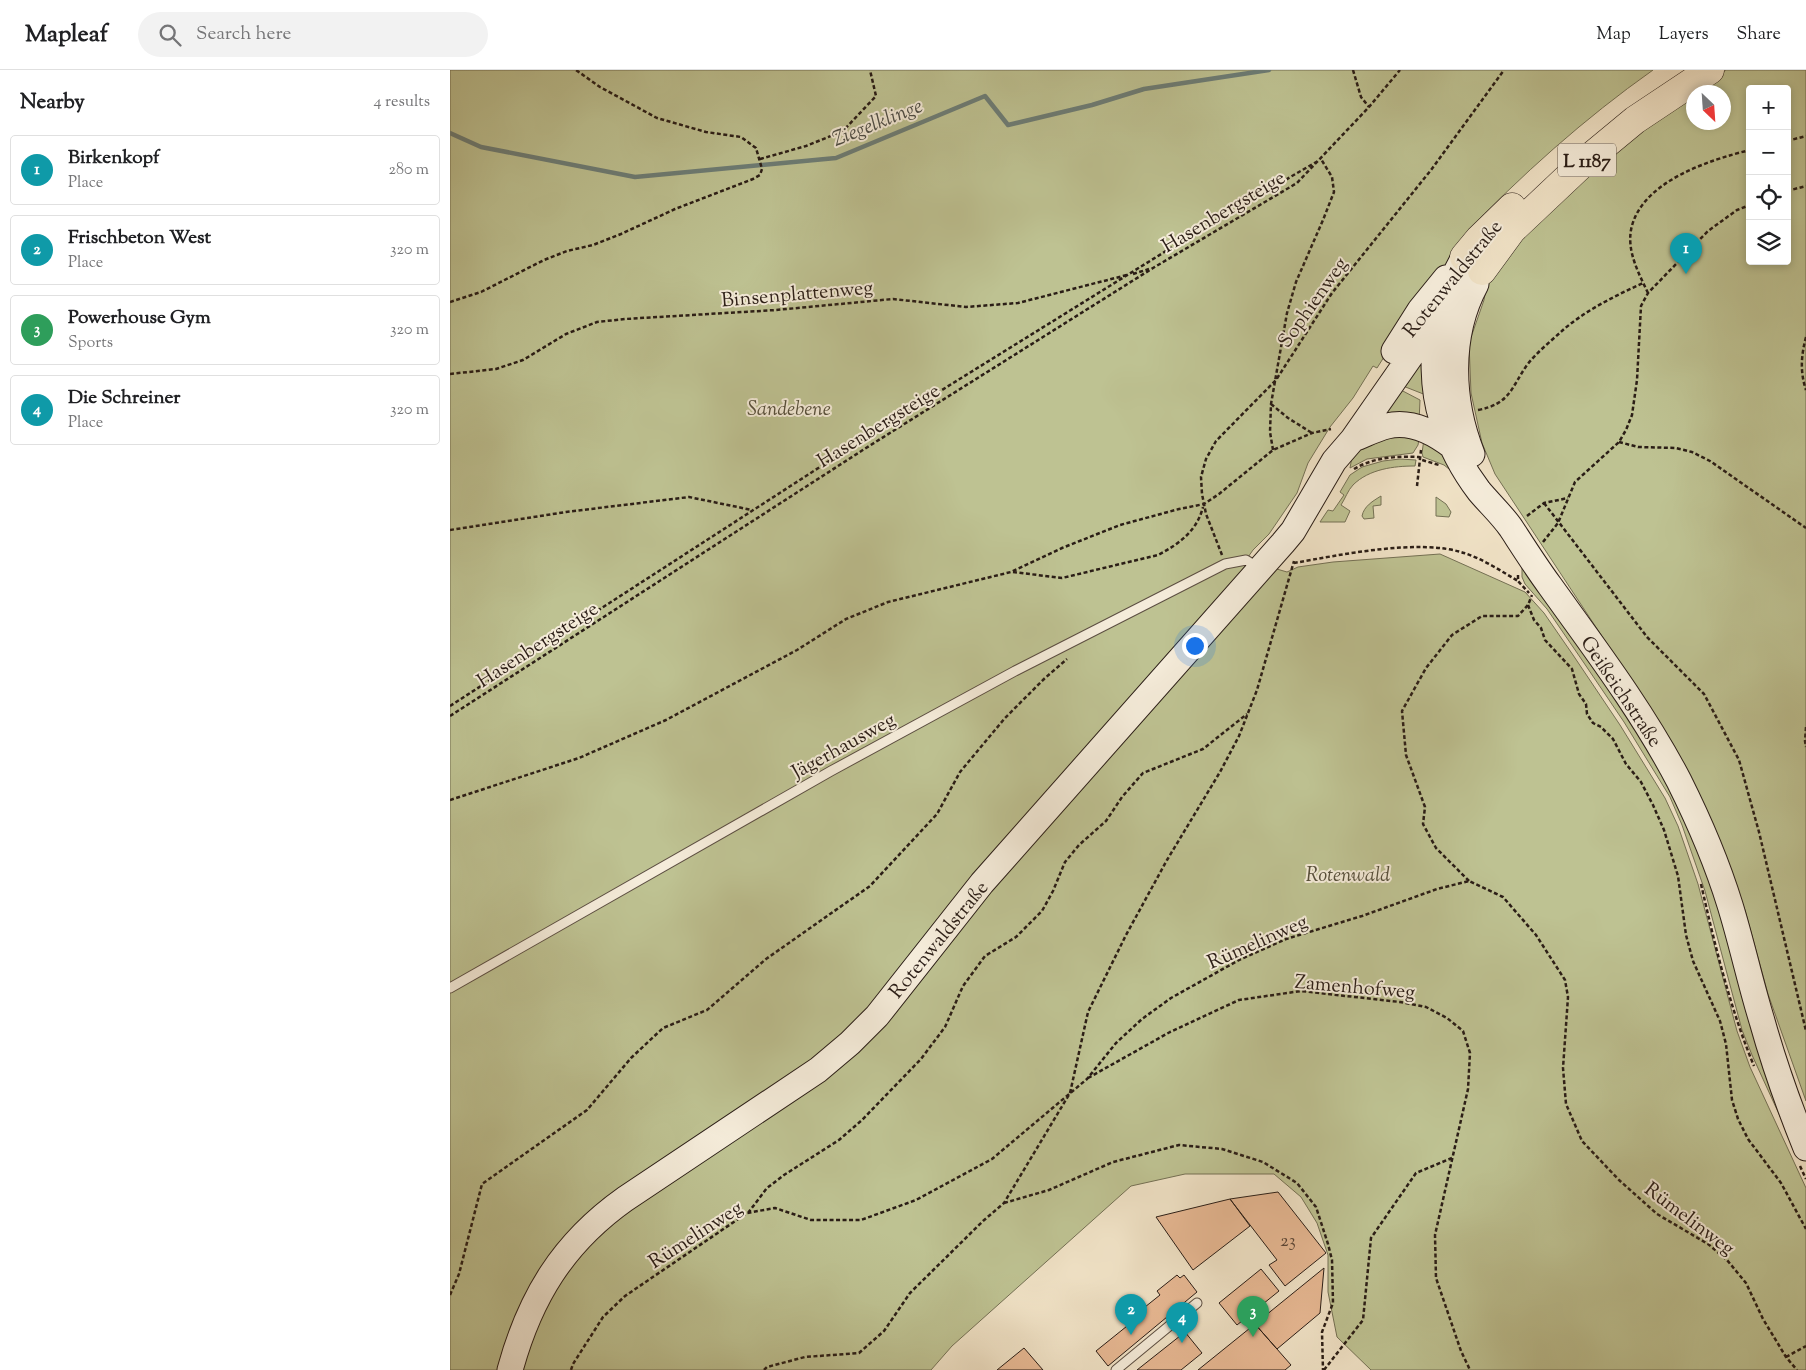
<!DOCTYPE html>
<html lang="en">
<head>
<meta charset="utf-8">
<style>
	body { margin:0; font-family:"Sorts Mill Goudy",serif; background:#f2f2f2; color:#202124 }
	.controls { position:absolute; right:15px; top:15px; display:grid; overflow:hidden; border-radius:5px; box-shadow:0 2px 8px #0003 }
	.controls button { width:45px; height:45px; display:grid; place-items:center; padding:0; border:0; border-bottom:1px solid #e0e0e0; background:#fff; color:#202124; font:25px sans-serif }
	.compass { position:absolute; left:1236px; top:15px; width:45px; height:45px; border-radius:50%; background:#fff; box-shadow:0 2px 8px #0003; rotate:155deg }
	.you { position:absolute; left:744px; top:575px; width:18px; height:18px; margin:-12px; border:4px solid #fff; border-radius:50%; background:#1a73e8; box-shadow:0 0 0 8px #1a73e833 }
	.badge { display:grid; place-items:center; width:32px; height:32px; border-radius:50%; background:#8f2418; color:#fff; font-size:16px; font-weight:700 }
	.pin { position:absolute; translate:-50% -41px; filter:drop-shadow(0 1px 2px #0008) }
	.pin::after { content:''; position:absolute; top:26px; width:18px; height:15px; background:inherit; clip-path:polygon(0 0,100% 0,50% 100%) }
	.list { margin:0; padding:0; list-style:none }
	h2 { display:flex; justify-content:space-between; align-items:center; height:65px; margin:0; padding:0 20px; font-size:21px }
	h2 small { font-size:16px; font-weight:400; color:#757577 }
	.list li { display:grid; grid-template-columns:32px 1fr auto; gap:15px; align-items:center; box-sizing:border-box; height:70px; margin:0 10px 10px; padding:0 10px; border:1px solid #e0e0e0; border-radius:5px }
	.list b { display:block; font-size:19px; white-space:nowrap }
	.list p { margin:0; font-size:16px; white-space:nowrap; color:#757577 }
	.list em { font-size:16px; font-style:normal; color:#757577 }
	.icon { flex:none; width:28px; height:28px; fill:none; stroke:currentColor; stroke-width:2; stroke-linecap:round; stroke-linejoin:round }
	.map { position:relative; flex:none; width:1356px; height:1300px; overflow:hidden }
	header { display:flex; align-items:center; gap:30px; box-sizing:border-box; height:70px; padding:0 25px; background:#fff; border-bottom:1px solid #e0e0e0 }
	header strong { font-size:24px }
	nav { display:flex; gap:28px; margin-inline-start:auto; font-size:18px }
	.search { width:350px; height:45px; background:#f2f2f2; display:flex; align-items:center; gap:12px; box-sizing:border-box; padding:0 18px; border-radius:28px; color:#757577; font-size:19px }
	main { display:flex }
	aside { flex:1; background:#fff }
	.map>svg:first-child { display:block }
</style>
</head>
<body>
<header>
<strong>Mapleaf</strong>
<div class="search"><svg class="icon" aria-label="search" viewBox="0 0 24 24"><circle cx="10" cy="10" r="6"/><path d="M15 15l6 6"/></svg>Search here</div>
<nav><a>Map</a><a>Layers</a><a>Share</a></nav>
</header>
<main>
<aside>
<h2>Nearby<small>4 results</small></h2>
<ul class="list">
<li><span class="badge" style="background:#0f9aa8">1</span><div><b>Birkenkopf</b><p>Place</p></div><em>280 m</em></li>
<li><span class="badge" style="background:#0f9aa8">2</span><div><b>Frischbeton West</b><p>Place</p></div><em>320 m</em></li>
<li><span class="badge" style="background:#2e9e5b">3</span><div><b>Powerhouse Gym</b><p>Sports</p></div><em>320 m</em></li>
<li><span class="badge" style="background:#0f9aa8">4</span><div><b>Die Schreiner</b><p>Place</p></div><em>320 m</em></li>
</ul>
</aside>
<div class="map">
<svg width="1356" height="1300" viewBox="0 0 1356 1300">
	<rect width="100%" height="100%" fill="#f0e2c6"/>
	<filter id="stains"><feTurbulence type="fractalNoise" baseFrequency=".004" numOctaves="4"/><feColorMatrix values="0 0 0 0 .2 0 0 0 0 .09 0 0 0 0 .02 0 0 0 .5 -.17"/></filter>
	<radialGradient id="worn" r=".72"><stop offset=".6" stop-color="#630" stop-opacity="0"/><stop offset="1" stop-color="#630" stop-opacity=".3"/></radialGradient>
	<!-- green -->
	<path fill="#bec292" stroke="#747054" fill-rule="evenodd" d="M 0,0 L 1203,0 C 1135,48 1070,106 1013,166 L 1017,170 L 962,243 L 927,298 L 923,296 L 903,328 L 880,357 L 858,393 L 847,423 L 819,464 L 803,480 L 796,490 L 837,502 L 848,497 L 883,492 L 990,484 L 1075,522 L 1094,543 L 1123,585 L 1170,655 L 1215,728 L 1228,756 L 1248,814 L 1287,961 L 1300,997 L 1356,1118 L 1356,1300 L 921,1300 L 887,1267 L 878,1222 L 878,1185 L 867,1153 L 851,1127 L 824,1104 L 735,1104 L 681,1116 L 502,1276 L 481,1300 L 0,1300 Z
		M 1276,0 L 1356,0 L 1356,1031 L 1318,924 L 1295,840 L 1256,744 L 1223,674 L 1045,404 L 1032,373 L 1021,323 L 1019,273 L 1034,230 L 1038,207 L 1049,190 L 1156,82 ZM 1300,19 L 1337,19 L 1337,191 L 1300,191 ZM 1244,22 L 1274,22 L 1274,52 L 1244,52 Z
		M 976,275 L 981,327 L 953,316 Z
		M 949,319 L 970,330 L 969,352 L 927,355 Z
		M 970,363 L 968,375 L 963,383 L 917,389 L 900,398 L 902,387 L 919,370 Z
		M 974,369 L 989,373 L 1004,403 L 994,395 L 973,387 L 972,383 Z
		M 950,389 L 966,390 L 965,396 C 944,396 919,399 903,415 C 898,420 895,429 891,435 L 900,441 L 895,452 L 870,452 L 878,440 L 883,441 L 894,425 L 890,422 L 900,405 L 912,397 L 933,391 Z
		M 931,426 L 931,435 L 923,436 L 924,448 L 914,449 L 912,446 C 914,436 923,431 931,426 Z
		M 986,427 L 996,434 L 1001,442 L 999,447 L 986,446 Z
		M 1072,495 L 1127,571 L 1202,684 L 1246,774 L 1265,825 L 1334,1055 L 1302,985 L 1292,960 L 1255,821 L 1232,755 L 1220,727 L 1174,652 L 1134,593 L 1097,539 L 1075,514 L 1072,507 Z"/>
	<g fill="none" stroke-linecap="round" stroke-linejoin="round">
		<!-- stream -->
		<path stroke="#6d7d76" stroke-width="4.5" d="M 0,63 L 31,77 L 185,107 L 386,88 L 535,26 L 558,55 L 642,35 L 694,19 L 819,0"/>
	</g>
	<!-- building -->
	<path fill="#e7b893" stroke="#2a1d16" d="M 828,1122 L 876,1183 L 835,1216 L 819,1195 L 827,1190 L 780,1129 Z
		M 780,1129 L 800,1156 L 743,1200 L 706,1147 Z
		M 874,1198 L 870,1243 L 827,1279 L 805,1254 Z
		M 811,1199 L 829,1221 L 787,1255 L 769,1233 Z
		M 727,1205 L 730,1208 L 734,1205 L 747,1222 L 658,1296 L 646,1281 L 687,1248 L 685,1245 L 710,1225 L 707,1221 Z
		M 805,1254 L 841,1295 L 835,1300 L 748,1300 Z
		M 735,1262 L 752,1283 L 731,1300 L 687,1300 Z
		M 574,1278 L 593,1300 L 547,1300 Z"/>
	<g fill="none" stroke-linecap="round" stroke-linejoin="round">
		<defs>
			<path id="service" d="M 0,918 L 381,701 L 565,601 L 775,494 L 796,490 L 809,498
				M 666,1300 L 747,1233"/>
			<path id="secondary" d="M 1014,187 C 1004,206 993,226 989,247 C 982,280 982,318 992,350 C 1000,375 1013,400 1029,421 C 1039,433 1052,445 1061,458 C 1074,478 1086,497 1100,516 C 1146,580 1193,642 1229,711 C 1249,751 1267,793 1280,835 C 1292,874 1300,912 1312,951 C 1324,994 1339,1036 1356,1078
				M 944,281 L 970,240 L 996,208
				M 903,369 C 914,365 925,359 937,356 C 961,350 985,363 1003,377
				M 1022,384 C 1001,331 998,266 1026,214
				M 60,1300 C 80,1227 113,1173 175,1129 L 368,1000 L 400,973 L 427,946 L 532,813 L 833,473 L 843,461 L 884,391 L 903,369 L 979,260 L 989,245 L 1032,201"/>
			<path id="trunk" d="M 1014,187 L 1029,169 L 1062,137
				M 1032,201 L 1062,160 L 1133,93 L 1185,50 L 1260,0"/>
		</defs>
		<!-- service casing -->
		<use href="#service" stroke="#5c4e42" stroke-width="11"/>
		<!-- secondary casing -->
		<use href="#secondary" stroke="#2a1d16" stroke-width="27"/>
		<!-- trunk casing -->
		<use href="#trunk" stroke="#2a1d16" stroke-width="29"/>
		<!-- path -->
		<path stroke="#2a1d16" stroke-width="2.5" stroke-dasharray="4 2.5" stroke-linecap="butt" d="M 903,0 L 911,27 L 919,37
			M 1337,71 L 1356,66
			M 310,89 L 356,76 L 393,61 L 426,26 L 420,0
			M 1337,121 L 1356,116
			M 683,204 L 699,199
			M 1198,223 C 1189,204 1177,182 1181,160 C 1190,112 1259,90 1300,80
			M 0,232 L 31,222 L 94,190 L 117,181 L 143,175 L 171,164 L 225,139 L 303,109 L 310,105 L 312,99 L 306,78 L 291,67 L 256,62 L 207,48 L 150,17 L 126,0
			M 1356,267 C 1351,286 1350,302 1356,320
			M 0,304 L 46,299 L 73,290 L 116,264 L 147,252 L 175,249 L 326,240 L 443,229 L 516,237 L 568,233 L 677,205
			M 821,334 L 838,348 L 862,363
			M 1028,340 C 1060,334 1061,318 1077,295 C 1087,282 1101,271 1113,260 C 1136,240 1165,226 1193,213
			M 1169,372 L 1188,377 L 1226,378 L 1242,382 L 1260,391 L 1356,458
			M 823,380 L 820,362 L 821,334 L 837,243 L 846,212 L 873,150 L 884,122 L 882,107 L 871,89
			M 904,399 C 924,387 947,386 969,387 L 972,390 L 989,395
			M 967,416 L 971,380
			M 1094,433 L 1197,567 L 1254,624 L 1289,690 L 1309,762 L 1356,961
			M 1077,446 L 1094,433 L 1118,428
			M 0,460 L 116,442 L 239,427 L 302,440
			M 1093,472 L 1108,453 L 1125,412 L 1169,372 L 1176,360 L 1182,345 L 1187,310 L 1191,236 L 1198,223 L 1258,161 L 1287,140 L 1300,135
			M 772,485 L 756,444 L 752,424 L 751,407 L 756,389 L 766,371 L 826,310 L 882,223 L 981,100 L 1054,0
			M 844,493 C 890,485 969,468 1014,483 C 1033,489 1051,501 1068,511
			M 563,502 L 612,508 L 708,485 C 729,474 747,461 753,437
			M 1068,505 L 1068,511 L 1079,523
			M 1078,535 L 1084,550 L 1091,558 L 1095,570 L 1122,599 L 1129,624 L 1136,634 L 1137,644 L 1143,653 L 1151,657 L 1163,669 L 1176,694 L 1191,712 L 1203,735 L 1214,760 L 1228,806 L 1236,865 L 1243,891 L 1270,951 L 1276,974 L 1282,1030 L 1288,1049 L 1298,1069 L 1331,1113 L 1356,1159
			M 0,636 L 421,364 L 766,150 L 868,91
			M 0,646 L 416,378 L 703,198 L 847,113 L 919,37 L 950,0
			M 1356,657 L 1355,671 L 1356,677
			M 0,730 L 129,688 L 216,650 L 347,580 L 396,549 L 438,532 L 561,502 L 612,478 L 670,455 L 729,439 L 754,434 L 769,424 L 823,380 L 862,363 L 881,359
			M 1019,811 L 986,778 L 973,754 L 975,737 L 956,685 L 952,641 L 976,598 L 1002,565 L 1032,546 L 1068,546 L 1078,535 L 1082,525
			M 1251,814 C 1265,876 1280,938 1304,996
			M 638,1008 L 720,962 L 789,930 L 851,921 L 950,932 L 976,937 L 997,948 L 1013,961 L 1020,983 L 1018,1019 L 985,1165 L 986,1208 L 1011,1281 L 1020,1300
			M 1350,1096 L 1356,1109
			M 554,1133 L 599,1120 L 663,1092 L 729,1075 L 772,1079 L 813,1092 L 847,1113 L 866,1137 L 878,1174 L 882,1190 L 883,1233 L 872,1262 L 873,1300
			M 298,1143 L 317,1118 L 334,1105 L 389,1070 L 412,1050 L 471,989 L 495,957 L 513,916 L 535,886 L 566,867 L 592,841 L 603,821 L 615,792 L 629,775 L 656,751 L 672,727 L 693,703 L 753,679 L 797,644
			M 0,1225 L 9,1204 L 32,1114 L 137,1040 L 181,988 L 213,958 L 257,940 L 316,889 L 420,816 L 487,744 L 510,702 L 555,648 L 594,609 L 617,589
			M 1336,1287 L 1356,1276
			M 121,1300 L 123,1294 L 153,1247 L 175,1226 L 297,1143 L 325,1138 L 361,1150 L 411,1150 L 466,1130 L 542,1089 L 637,1009 L 666,973 L 692,949 L 721,928 L 789,890 L 836,869 L 912,846 L 987,819 L 1019,811 L 1053,827 L 1086,865 L 1115,910 L 1118,927 L 1113,998 L 1116,1034 L 1132,1071 L 1169,1110 L 1207,1144 L 1258,1174 L 1277,1190 L 1296,1213 L 1313,1249 L 1336,1287 L 1347,1300
			M 314,1300 L 317,1297 L 355,1287 L 409,1283 L 434,1261 L 460,1223 L 533,1151 L 554,1133 L 620,1023 L 638,942 L 676,865 L 717,790 L 770,702 L 789,666 L 807,620 L 844,491
			M 874,1300 L 913,1250 L 921,1168 L 966,1103 L 1002,1088"/>
		<!-- service -->
		<use href="#service" stroke="#f5ecda" stroke-width="9"/>
		<!-- secondary -->
		<use href="#secondary" stroke="#f5ecda" stroke-width="25"/>
		<!-- trunk -->
		<use href="#trunk" stroke="#f0e2c6" stroke-width="28"/>
	</g>
	<g text-anchor="middle" stroke-width="4" stroke-linejoin="round" paint-order="stroke">
		<!-- number labels -->
		<g font-size="18" fill="#594435">
			<text x="838" y="1176">23</text>
		</g>
		<!-- shield labels -->
		<rect fill="#f5ecda" stroke="#675b51" stroke-width="1" x="1108" y="73.5" width="58" height="33" rx="4"/>
		<g font-size="19" font-weight="bold" fill="#2a1d16">
			<text x="1137" y="97">L 1187</text>
		</g>
		<!-- street labels -->
		<g font-size="20" fill="#2a1d16" stroke="#f5ecda">
			<text transform="translate(773 141) rotate(-31)" y="7">Hasenbergsteige</text>
			<text transform="translate(1002 208) rotate(-51)" y="7">Rotenwaldstraße</text>
			<text transform="translate(347 223) rotate(-5)" y="7">Binsenplattenweg</text>
			<text transform="translate(862 232) rotate(-55)" y="7">Sophienweg</text>
			<text transform="translate(428 355) rotate(-32)" y="7">Hasenbergsteige</text>
			<text transform="translate(87 574) rotate(-33)" y="7">Hasenbergsteige</text>
			<text transform="translate(1172 621) rotate(56)" y="7">Geißeichstraße</text>
			<text transform="translate(393 675) rotate(-29)" y="7">Jägerhausweg</text>
			<text transform="translate(488 869) rotate(-51)" y="7">Rotenwaldstraße</text>
			<text transform="translate(807 871) rotate(-24)" y="7">Rümelinweg</text>
			<text transform="translate(905 916) rotate(5)" y="7">Zamenhofweg</text>
			<text transform="translate(1240 1148) rotate(37)" y="7">Rümelinweg</text>
			<text transform="translate(245 1164) rotate(-33)" y="7">Rümelinweg</text>
		</g>
		<!-- park labels -->
		<g font-size="20" font-style="italic" fill="#564f3b" stroke="#f5ecda">
			<text x="339" y="345">Sandebene</text>
			<text x="898" y="811">Rotenwald</text>
		</g>
		<!-- water labels -->
		<g font-size="21" font-style="italic" fill="#4c4d46" stroke="#f5ecda">
			<text transform="translate(427 52) rotate(-22)" y="7">Ziegelklinge</text>
		</g>
	</g>
	<rect width="100%" height="100%" filter="url(#stains)"/>
	<rect width="100%" height="100%" fill="url(#worn)"/>
</svg>
<div class="controls">
<button>+</button>
<button>−</button>
<button><svg class="icon" aria-label="locate" viewBox="0 0 24 24"><circle cx="12" cy="12" r="6"/><path d="M12 2v4M12 18v4M2 12h4M18 12h4"/></svg></button>
<button><svg class="icon" aria-label="layers" viewBox="0 0 24 24"><path d="M12 4l9 5-9 5-9-5zM3 14l9 5 9-5"/></svg></button>
</div>
<svg class="compass" viewBox="-18 -18 36 36"><path d="M0-13l5 13h-10z" fill="#e53935"/><path d="M0 13l5-13h-10z" fill="#757577"/></svg>
<div class="you"></div>
<div class="pin badge" style="left:1236px;top:204px;background:#0f9aa8">1</div>
<div class="pin badge" style="left:681px;top:1265px;background:#0f9aa8">2</div>
<div class="pin badge" style="left:803px;top:1267px;background:#2e9e5b">3</div>
<div class="pin badge" style="left:732px;top:1273px;background:#0f9aa8">4</div>
</div>
</main>
</body>
</html>
